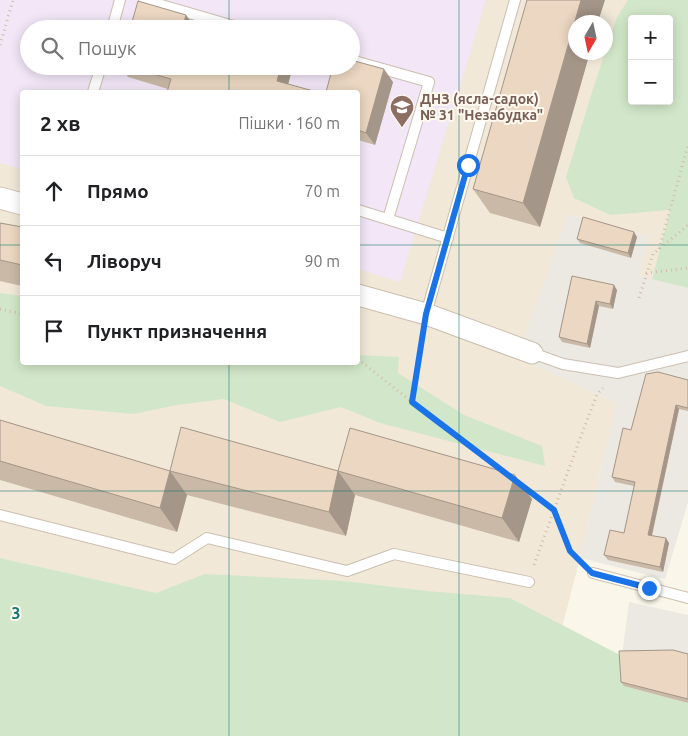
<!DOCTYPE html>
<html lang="uk">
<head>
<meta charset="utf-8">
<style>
	body { margin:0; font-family:Ubuntu,sans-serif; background:#f2f2f2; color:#202124 }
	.controls { position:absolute; right:15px; top:15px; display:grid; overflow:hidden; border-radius:5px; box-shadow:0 2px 12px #0003 }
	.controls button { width:45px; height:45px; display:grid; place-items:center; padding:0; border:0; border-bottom:1px solid #e0e0e0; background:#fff; color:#202124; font:25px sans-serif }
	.compass { position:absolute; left:568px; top:15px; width:45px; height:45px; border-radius:50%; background:#fff; box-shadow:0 2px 12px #0003; rotate:189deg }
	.stop { position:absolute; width:15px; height:15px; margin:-11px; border:4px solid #1a73e8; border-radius:50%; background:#fff }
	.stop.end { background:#1a73e8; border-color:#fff; box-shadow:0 1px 5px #0008 }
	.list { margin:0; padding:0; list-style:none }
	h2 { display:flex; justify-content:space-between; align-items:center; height:65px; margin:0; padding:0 20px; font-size:21px }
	h2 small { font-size:16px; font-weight:400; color:#757577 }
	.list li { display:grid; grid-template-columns:32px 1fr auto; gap:15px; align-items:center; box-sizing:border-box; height:70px; padding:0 20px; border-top:1px solid #e0e0e0 }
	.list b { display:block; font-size:19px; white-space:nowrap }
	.list em { font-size:16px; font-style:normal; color:#757577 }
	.icon { flex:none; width:28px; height:28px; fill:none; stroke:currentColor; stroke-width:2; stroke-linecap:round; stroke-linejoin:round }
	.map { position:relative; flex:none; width:688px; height:736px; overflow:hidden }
	.search { position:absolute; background:#fff; box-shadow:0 2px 12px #0003; left:20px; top:20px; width:340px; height:55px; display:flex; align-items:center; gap:12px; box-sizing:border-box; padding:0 18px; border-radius:28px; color:#757577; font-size:19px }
	.panel { position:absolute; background:#fff; box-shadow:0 2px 12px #0003; left:20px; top:90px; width:340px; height:275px; border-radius:5px }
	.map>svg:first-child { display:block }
</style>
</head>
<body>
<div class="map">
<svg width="688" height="736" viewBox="0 0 688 736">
	<rect width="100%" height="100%" fill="#faf6e9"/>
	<!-- residential -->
	<path fill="#f1e8d8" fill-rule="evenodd" d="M 0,0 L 688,0 L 688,141 L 652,279 L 639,275 L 518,357 L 616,403 L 580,558 L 548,682 L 0,558 ZM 632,19 L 669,19 L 669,101 L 632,101 ZM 576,22 L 606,22 L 606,52 L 576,52 ZM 29,29 L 351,29 L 351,66 L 29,66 ZM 22,92 L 358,92 L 358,362 L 22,362 Z"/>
	<!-- industrial -->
	<path fill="#ece8e2" d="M 568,214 L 649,236 L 639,275 L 688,288 L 688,502 L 665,579 L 580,558 L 616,403 L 517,357 Z
		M 629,602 L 688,615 L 688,703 L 624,686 L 622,656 Z"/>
	<!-- education -->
	<path fill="#f2e6f7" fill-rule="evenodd" d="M 0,0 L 486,0 L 400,282 L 358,269 L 358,92 L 22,92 L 22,169 L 0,163 ZM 29,29 L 351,29 L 351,66 L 29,66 Z"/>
	<!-- green -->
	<path fill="#d2e7c9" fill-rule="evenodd" d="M 628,0 L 688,0 L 688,288 L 652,279 L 670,210 L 610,215 L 574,198 L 566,177 L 593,89 L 617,17 ZM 632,19 L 669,19 L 669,101 L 632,101 Z
		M 0,293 L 22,296 L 22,362 L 358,362 L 358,355 L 399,357 L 398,373 L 464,415 L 542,446 L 545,466 L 380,423 L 341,407 L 280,422 L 224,399 L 177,405 L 134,414 L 46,406 L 0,386 Z
		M 0,558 L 156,593 L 205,574 L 344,581 L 427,591 L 510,598 L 622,656 L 624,686 L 688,703 L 688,736 L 0,736 Z"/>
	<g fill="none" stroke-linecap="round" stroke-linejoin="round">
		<defs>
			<path id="service" d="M 144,0 L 244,29
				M 112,29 L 120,0
				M 351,60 L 429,82 L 388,219
				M 93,92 L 101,66
				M 358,210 L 448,238
				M 426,314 L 515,0
				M 532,353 L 563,364 L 618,373 L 688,356
				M 0,515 L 174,559 L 207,538 L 347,571 L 394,554 L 529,582
				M 593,573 L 688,598"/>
			<path id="minor" d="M 0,198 L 22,204
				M 358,295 L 426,314 L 532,353"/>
		</defs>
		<!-- service casing -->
		<use href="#service" stroke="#cbbfb0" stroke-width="12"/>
		<!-- minor casing -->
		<use href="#minor" stroke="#cbbfb0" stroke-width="23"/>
		<!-- path -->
		<path stroke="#d2bca7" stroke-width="3" stroke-dasharray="1 4" stroke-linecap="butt" d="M 0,45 L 13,0
			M 659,249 L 688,145
			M 646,273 L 688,268
			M 639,298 L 653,254 L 688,225
			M 0,309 L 22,314
			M 358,359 L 412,402 L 423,336
			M 412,402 L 507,474
			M 520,484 L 555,510 L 570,551 L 582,563
			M 534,565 L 578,444 L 597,394 L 603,388"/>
		<!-- service -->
		<use href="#service" stroke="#fff" stroke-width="10"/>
		<!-- minor -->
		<use href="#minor" stroke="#fff" stroke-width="21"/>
	</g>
	<!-- wall -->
	<path fill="#cab9a7" d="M 576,52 L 590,52 L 540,227 L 490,213 L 473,189 Z
		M 121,66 L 213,66 L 220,68 L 221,66 L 293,66 L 288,84 L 168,89 L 128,77 Z
		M 393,82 L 375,145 L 358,140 L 358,92 Z
		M 0,223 L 22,227 L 22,286 L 0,281 Z
		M 637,237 L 631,258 L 580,243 L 577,239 Z
		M 572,276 L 617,290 L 613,309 L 599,306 L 590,348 L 562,342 L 559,337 Z
		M 688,380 L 688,411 L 679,409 L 652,536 L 669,543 L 663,572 L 608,560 L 604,555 L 624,533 L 634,486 L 615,482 L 612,477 L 631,430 Z
		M 0,420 L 170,471 L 338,471 L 532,499 L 519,542 L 355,495 L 346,536 L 187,495 L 177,532 L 0,480 Z
		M 688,654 L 688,703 L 624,686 L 621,682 Z"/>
	<!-- shaded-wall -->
	<path fill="#a49688" d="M 581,0 L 605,0 L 598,22 L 576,22 L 576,52 L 590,52 L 540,227 L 523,203 Z
		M 186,15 L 195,27 L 194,29 L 182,29 Z
		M 281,66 L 293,66 L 286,92 L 277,81 Z
		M 384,69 L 393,82 L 375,145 L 366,133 Z
		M 634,232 L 637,237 L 631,258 L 628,253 Z
		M 614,285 L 617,290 L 613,309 L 610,304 Z
		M 596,301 L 599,306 L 590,348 L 587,344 Z
		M 676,405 L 679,409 L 651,539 L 648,535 Z
		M 170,471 L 187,495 L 177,532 L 160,508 Z
		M 338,471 L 355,495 L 346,536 L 329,512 Z
		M 515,475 L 532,499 L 519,542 L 502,518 Z
		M 666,538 L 669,543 L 663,572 L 660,567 Z"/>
	<!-- building -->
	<path fill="#ebd7c2" stroke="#a49688" d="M 527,0 L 581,0 L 523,203 L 473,189 Z
		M 138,1 L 186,15 L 182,29 L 130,29 Z
		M 232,26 L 240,29 L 232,29 Z
		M 351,60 L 384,69 L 366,133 L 358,130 L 358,92 L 326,92 L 333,66 L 351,66 Z
		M 125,66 L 213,66 L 220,68 L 221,66 L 281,66 L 277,81 L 317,92 L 167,92 L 171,79 Z
		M 583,217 L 634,232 L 628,253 L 577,239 Z
		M 0,223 L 22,227 L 22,265 L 0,260 Z
		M 572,276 L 614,285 L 610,304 L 596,301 L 587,344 L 559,337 Z
		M 658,372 L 688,380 L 688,408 L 676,405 L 648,535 L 666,538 L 660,567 L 604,555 L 610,530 L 624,533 L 635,482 L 612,477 L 623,428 L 631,430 L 646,374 Z
		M 0,420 L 170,471 L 160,508 L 0,461 Z
		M 181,427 L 338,471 L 329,512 L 170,471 Z
		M 350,428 L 515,475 L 502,518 L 338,471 Z
		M 673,650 L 688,654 L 688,699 L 621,682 L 619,651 Z"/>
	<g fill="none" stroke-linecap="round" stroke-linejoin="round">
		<!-- route -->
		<path stroke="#1a73e8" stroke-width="6" d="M 468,165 L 426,314 L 412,402 L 554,510 L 570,551 L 592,573 L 649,588"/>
	</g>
	<!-- grid -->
	<path fill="none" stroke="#0f766e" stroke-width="1" stroke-opacity="0.55" d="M 229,0 L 229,29M 459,0 L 459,736M 229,66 L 229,92M 0,245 L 22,245M 358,245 L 688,245M 229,362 L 229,736M 0,491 L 688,491"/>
	<!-- icons -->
	<defs>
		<symbol id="school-pin" viewBox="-11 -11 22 30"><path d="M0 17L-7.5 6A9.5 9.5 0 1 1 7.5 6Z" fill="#8d6e63" stroke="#fdf9ef"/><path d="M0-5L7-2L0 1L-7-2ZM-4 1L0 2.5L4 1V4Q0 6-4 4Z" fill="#fff"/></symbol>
	</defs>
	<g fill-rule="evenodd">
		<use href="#school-pin" x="388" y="93" width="28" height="38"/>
	</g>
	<g text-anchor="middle" stroke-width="4" stroke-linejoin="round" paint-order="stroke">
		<!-- education labels -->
		<g font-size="14" font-weight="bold" fill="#785e54" stroke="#fdf9ef" text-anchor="start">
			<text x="420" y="104">ДНЗ (ясла-садок)<tspan x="420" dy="16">№ 31 "Незабудка"</tspan></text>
		</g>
	</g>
	<g font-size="16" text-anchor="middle" font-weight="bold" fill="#0f766e" stroke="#fdf9ef" stroke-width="4" stroke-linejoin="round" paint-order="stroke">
		<text x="16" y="619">3</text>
	</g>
</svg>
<div class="controls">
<button>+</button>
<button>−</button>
</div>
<svg class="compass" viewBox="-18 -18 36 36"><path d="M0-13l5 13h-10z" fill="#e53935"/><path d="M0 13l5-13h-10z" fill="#757577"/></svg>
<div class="stop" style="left:468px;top:165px"></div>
<div class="stop end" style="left:649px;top:588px"></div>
<div class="search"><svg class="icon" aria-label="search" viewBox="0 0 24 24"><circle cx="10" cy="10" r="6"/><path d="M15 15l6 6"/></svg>Пошук</div>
<section class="panel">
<h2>2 хв<small>Пішки · 160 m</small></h2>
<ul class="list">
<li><svg class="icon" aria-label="ahead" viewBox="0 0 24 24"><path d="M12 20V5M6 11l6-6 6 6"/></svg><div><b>Прямо</b></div><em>70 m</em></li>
<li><svg class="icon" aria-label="left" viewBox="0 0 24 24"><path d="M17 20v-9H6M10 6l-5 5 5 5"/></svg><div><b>Ліворуч</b></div><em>90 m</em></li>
<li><svg class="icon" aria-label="arrive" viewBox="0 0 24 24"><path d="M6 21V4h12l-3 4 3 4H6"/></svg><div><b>Пункт призначення</b></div></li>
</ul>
</section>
</div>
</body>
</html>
